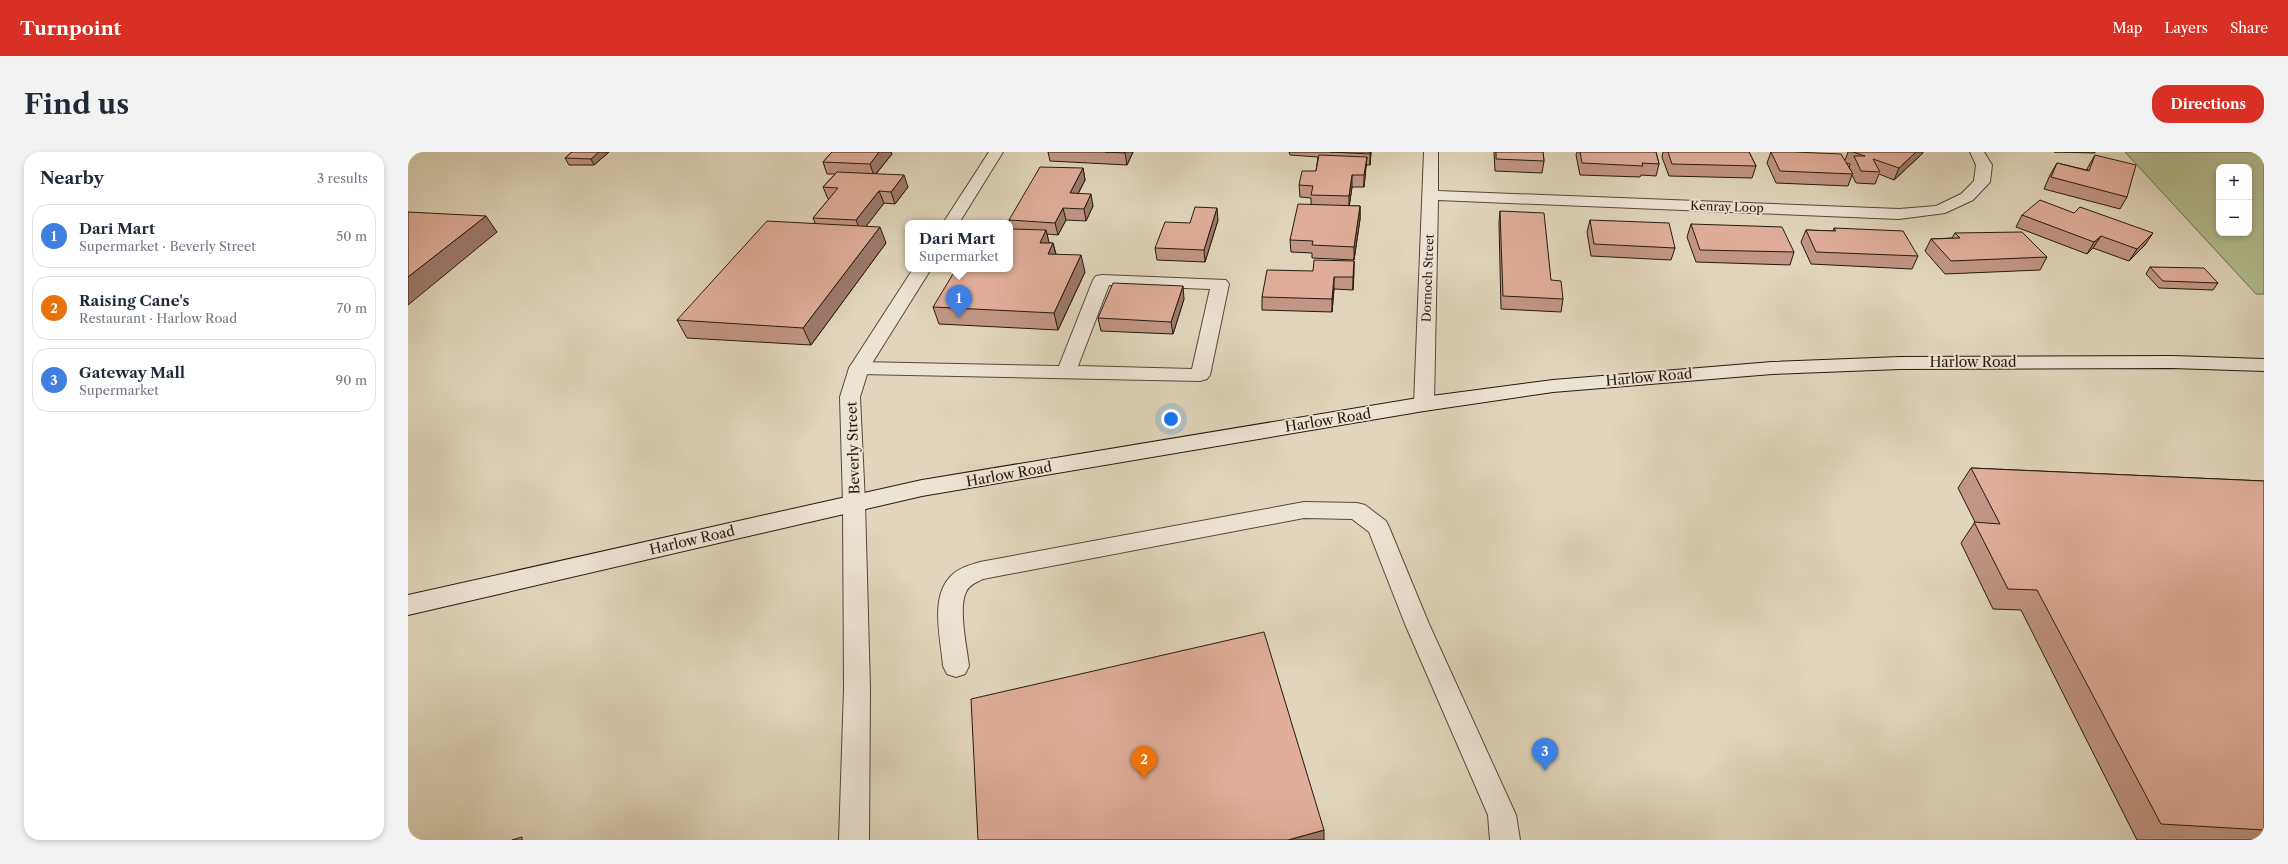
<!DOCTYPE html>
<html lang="en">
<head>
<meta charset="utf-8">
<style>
	body { margin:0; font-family:"Libre Caslon Text",serif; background:#f2f2f3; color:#1f2937 }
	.controls { position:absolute; right:12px; top:12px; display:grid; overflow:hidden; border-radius:8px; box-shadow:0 2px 6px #0003 }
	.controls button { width:36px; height:36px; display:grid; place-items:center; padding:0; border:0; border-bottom:1px solid #e0e1e3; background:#fff; color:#1f2937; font:20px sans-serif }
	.you { position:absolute; left:763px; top:267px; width:14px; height:14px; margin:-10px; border:3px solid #fff; border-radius:50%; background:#1a73e8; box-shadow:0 0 0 6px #1a73e833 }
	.badge { display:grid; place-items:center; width:26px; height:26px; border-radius:50%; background:#d93025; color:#fff; font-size:13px; font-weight:700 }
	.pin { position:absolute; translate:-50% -33px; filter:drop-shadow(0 1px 2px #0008) }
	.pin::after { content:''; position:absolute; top:21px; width:14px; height:12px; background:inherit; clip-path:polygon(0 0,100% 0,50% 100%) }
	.popup { position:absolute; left:497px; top:68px; width:108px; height:52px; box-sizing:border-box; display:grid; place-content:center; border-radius:8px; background:#fff; filter:drop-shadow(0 1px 3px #0005); font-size:13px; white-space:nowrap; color:#747a83 }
	.popup b { font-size:15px; color:#1f2937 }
	.popup::after { content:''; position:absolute; left:50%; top:100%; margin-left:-8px; border:8px solid transparent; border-top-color:#fff }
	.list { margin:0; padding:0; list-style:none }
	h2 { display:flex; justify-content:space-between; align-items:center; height:52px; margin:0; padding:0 16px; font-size:17px }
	h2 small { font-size:13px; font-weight:400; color:#747a83 }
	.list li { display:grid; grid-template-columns:26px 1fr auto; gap:12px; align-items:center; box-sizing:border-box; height:64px; margin:0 8px 8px; padding:0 8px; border:1px solid #e0e1e3; border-radius:16px }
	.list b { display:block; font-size:15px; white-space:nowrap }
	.list p { margin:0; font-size:13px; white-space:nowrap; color:#747a83 }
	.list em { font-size:13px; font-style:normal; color:#747a83 }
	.map { position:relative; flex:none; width:1856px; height:688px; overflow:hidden; border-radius:16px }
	header { display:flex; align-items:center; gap:24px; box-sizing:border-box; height:56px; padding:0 20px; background:#d93025; color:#fff }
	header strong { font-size:19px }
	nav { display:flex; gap:22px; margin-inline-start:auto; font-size:14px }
	.intro { display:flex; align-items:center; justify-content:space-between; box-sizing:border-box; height:96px; padding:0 24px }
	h1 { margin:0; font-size:28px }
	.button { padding:10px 18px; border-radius:16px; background:#d93025; color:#fff; font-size:14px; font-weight:700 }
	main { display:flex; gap:24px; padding:0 24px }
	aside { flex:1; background:#fff; border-radius:16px; box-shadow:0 2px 6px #0003 }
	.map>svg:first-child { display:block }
</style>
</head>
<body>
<header>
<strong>Turnpoint</strong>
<nav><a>Map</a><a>Layers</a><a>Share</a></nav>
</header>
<div class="intro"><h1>Find us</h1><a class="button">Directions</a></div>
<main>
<aside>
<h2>Nearby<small>3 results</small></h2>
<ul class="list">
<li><span class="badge" style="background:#3f7fe0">1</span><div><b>Dari Mart</b><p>Supermarket · Beverly Street</p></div><em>50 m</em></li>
<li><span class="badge" style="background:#e8710a">2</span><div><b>Raising Cane's</b><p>Restaurant · Harlow Road</p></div><em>70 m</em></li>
<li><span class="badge" style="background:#3f7fe0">3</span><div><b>Gateway Mall</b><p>Supermarket</p></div><em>90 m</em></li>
</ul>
</aside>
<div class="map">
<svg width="1856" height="688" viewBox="0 0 1856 688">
	<rect width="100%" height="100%" fill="#e1d6bb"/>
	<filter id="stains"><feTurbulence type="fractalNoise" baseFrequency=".005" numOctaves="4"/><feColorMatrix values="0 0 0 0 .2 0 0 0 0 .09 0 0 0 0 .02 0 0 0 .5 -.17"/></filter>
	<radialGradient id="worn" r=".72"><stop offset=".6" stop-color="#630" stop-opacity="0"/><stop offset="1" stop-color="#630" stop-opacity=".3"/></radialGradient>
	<!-- green -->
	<path fill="#b2be90" stroke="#6c6c4e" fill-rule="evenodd" d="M 1717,0 L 1856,0 L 1856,142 L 1848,142 ZM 1811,15 L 1841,15 L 1841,81 L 1811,81 Z"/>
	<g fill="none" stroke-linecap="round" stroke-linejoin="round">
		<defs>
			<path id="lane" d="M 694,123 L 818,128 L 821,132 L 802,223 L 799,227 L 792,229 L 451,222 L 444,220 L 441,216 L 444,212 L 451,210 L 651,214 L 685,128 L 688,124 ZM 701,133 L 802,137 L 784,217 L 670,214 Z
				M 446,343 L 454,345 L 457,351 L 462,537 L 461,688 L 431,688 L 436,537 L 435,351 L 438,345 Z
				M 896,350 L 949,351 L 957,353 L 978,369 L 981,375 L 1021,472 L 1108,663 L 1112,688 L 1082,688 L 1080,663 L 997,472 L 961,380 L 944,367 L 896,366 L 575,427 C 569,430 561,433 558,440 C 550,456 559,496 561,514 L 557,522 L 548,525 L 539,522 L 535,514 C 533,487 521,444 544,423 C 551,416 562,413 572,410 Z"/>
			<path id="street" d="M 581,0 L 595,0 L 551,71 L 535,71 Z
				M 1016,0 L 1030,0 L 1030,39 L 1491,57 L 1528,54 L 1553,42 L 1566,29 L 1568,13 L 1562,0 L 1576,0 L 1584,13 L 1582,30 L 1565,48 L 1537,61 L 1491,67 L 1030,48 L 1026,252 L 1023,257 L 1016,259 L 1009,257 L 1006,252 Z
				M 505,117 L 523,117 L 461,216 L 452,245 L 457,351 L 454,357 L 446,359 L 438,357 L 435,351 L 432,245 L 441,216 Z"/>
			<path id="secondary" d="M 1764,204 L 1856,207 L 1856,219 L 1764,216 L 1492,217 L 1364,222 L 1145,240 L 1016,259 L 514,344 L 0,463 L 0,443 L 514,328 L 1016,245 L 1145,228 L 1364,210 L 1492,205 Z"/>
		</defs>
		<!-- lane casing -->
		<use href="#lane" stroke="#554838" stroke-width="2"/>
		<!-- street casing -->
		<use href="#street" stroke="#554838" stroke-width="2"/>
		<!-- secondary casing -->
		<use href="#secondary" stroke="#26190d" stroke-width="2"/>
		<!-- lane -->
		<use href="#lane" fill="#ece4d3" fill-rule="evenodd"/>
		<!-- street -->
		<use href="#street" fill="#ece4d3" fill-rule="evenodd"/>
		<!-- secondary -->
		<use href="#secondary" fill="#ece4d3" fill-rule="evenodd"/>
	</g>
	<!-- wall -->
	<path fill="#c19684" stroke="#26190d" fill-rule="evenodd" d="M 164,0 L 201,0 L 186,13 L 161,13 L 157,6 Z
		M 424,0 L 483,0 L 484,2 L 468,22 L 500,35 L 487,52 L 476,51 L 458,74 L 478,91 L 403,193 L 279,186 L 269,168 L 407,71 L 405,66 L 421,47 L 420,47 L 415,35 L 427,22 L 419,22 L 415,10 Z
		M 640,0 L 725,0 L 719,13 L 642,9 Z
		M 881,0 L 963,0 L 962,13 L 958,13 L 956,35 L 944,35 L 941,54 L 952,54 L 952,67 L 946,108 L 904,106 L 904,101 L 883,100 L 882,88 L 903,52 L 903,46 L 892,45 L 891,33 L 908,19 L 910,5 L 882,3 Z
		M 1086,0 L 1135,0 L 1136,9 L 1134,21 L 1087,19 Z
		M 1169,0 L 1248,0 L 1251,12 L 1248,24 L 1233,23 L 1232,25 L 1172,23 L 1168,3 Z
		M 1255,0 L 1341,0 L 1348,14 L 1344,26 L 1261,24 L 1254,5 Z
		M 1363,0 L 1387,0 L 1437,8 L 1440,0 L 1515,0 L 1514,2 L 1486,28 L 1471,22 L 1467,32 L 1448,31 L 1444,23 L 1440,34 L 1368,31 L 1359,11 ZM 1438,11 L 1442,12 L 1441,16 Z
		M 1646,0 L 1687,0 L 1687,1 Z
		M 1687,3 L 1719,45 L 1712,57 L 1636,37 L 1642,23 L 1649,11 L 1679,18 L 1680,15 Z
		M 675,16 L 677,28 L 670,42 L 685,54 L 678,69 L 658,68 L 650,83 L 639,82 L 641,91 L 645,91 L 648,102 L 677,120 L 650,178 L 531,172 L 525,155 L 602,117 L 603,77 L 602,71 L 601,71 L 601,68 Z
		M 1092,59 L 1143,128 L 1155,147 L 1153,160 L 1093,157 L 1091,71 Z
		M 1614,63 L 1737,93 L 1721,109 L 1685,96 L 1679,102 L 1608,75 Z
		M 810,68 L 797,110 L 749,108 L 747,96 L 782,71 Z
		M 1182,68 L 1267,96 L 1263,108 L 1183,104 L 1179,80 Z
		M 1283,72 L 1386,100 L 1382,113 L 1288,110 L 1279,85 Z
		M 1426,76 L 1510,104 L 1504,117 L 1403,112 L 1393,90 L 1398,78 L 1425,79 Z
		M 1547,81 L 1639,105 L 1632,118 L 1537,122 L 1517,99 L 1523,87 L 1544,86 Z
		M 946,109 L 945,138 L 926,137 L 924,160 L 854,158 L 854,145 L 905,119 Z
		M 1742,115 L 1810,131 L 1805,138 L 1751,136 L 1738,122 Z
		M 776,147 L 765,182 L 693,179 L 690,166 Z
		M 1563,316 L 1856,329 L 1856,688 L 1729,688 L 1613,458 L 1585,457 L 1553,391 L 1567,370 L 1550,336 Z"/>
	<!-- shaded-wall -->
	<path fill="#9d7a6c" stroke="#26190d" d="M 191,0 L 201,0 L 186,13 L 183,7 Z
		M 471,0 L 483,0 L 484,2 L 466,24 L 462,12 Z
		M 717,0 L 725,0 L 719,13 L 717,1 Z
		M 962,0 L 963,0 L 962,13 Z
		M 1508,0 L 1515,0 L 1514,2 L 1486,28 L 1491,16 Z
		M 959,5 L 958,16 L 956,35 L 956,23 Z
		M 675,16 L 677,28 L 664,53 L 662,41 Z
		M 496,23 L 500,35 L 487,52 L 483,40 Z
		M 944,23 L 944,35 L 941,56 L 941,44 Z
		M 471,39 L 476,51 L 453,81 L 448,68 Z
		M 683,42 L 685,54 L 678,69 L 676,57 Z
		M 952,54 L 952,67 L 946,108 L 946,95 Z
		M 655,56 L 658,68 L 650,83 L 647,71 Z
		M 809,56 L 810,68 L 797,110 L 796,98 Z
		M 78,64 L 89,80 L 0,153 L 0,125 Z
		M 472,75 L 478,91 L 403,193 L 395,176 Z
		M 638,78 L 642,95 L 632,91 Z
		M 1745,81 L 1737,93 L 1721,109 L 1729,97 Z
		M 1693,84 L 1685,96 L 1679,102 L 1686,90 Z
		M 645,91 L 649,108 L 640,102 Z
		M 673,103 L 677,120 L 650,178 L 646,161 Z
		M 946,109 L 946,122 L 945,138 L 945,125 Z
		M 926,125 L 926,137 L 924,160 L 924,147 Z
		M 775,134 L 776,147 L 765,182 L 763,170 Z
		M 916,678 L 916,688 L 880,688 Z"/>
	<!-- building -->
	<path fill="#e0ae9a" stroke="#26190d" d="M 164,0 L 191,0 L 183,7 L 157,6 Z
		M 424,0 L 471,0 L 462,12 L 415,10 Z
		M 697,0 L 717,0 L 717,1 Z
		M 922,0 L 962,0 L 962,2 Z
		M 1088,0 L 1135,0 L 1136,9 L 1088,7 Z
		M 1172,0 L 1248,0 L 1251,12 L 1234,11 L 1235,14 L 1174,11 Z
		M 1260,0 L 1341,0 L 1348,14 L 1264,12 Z
		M 1363,0 L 1387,0 L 1433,2 L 1445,22 L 1372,19 Z
		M 1445,0 L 1508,0 L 1491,16 L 1465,7 L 1472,20 L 1453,19 L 1446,4 L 1457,4 Z
		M 911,3 L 959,5 L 956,23 L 944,23 L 941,44 L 903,43 L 905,34 L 891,33 L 894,19 L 908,19 Z
		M 1687,3 L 1728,13 L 1719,45 L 1643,25 L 1649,11 L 1681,19 Z
		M 632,15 L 675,16 L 662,41 L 683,42 L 676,57 L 655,56 L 647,71 L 601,68 Z
		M 429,20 L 496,23 L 483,40 L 471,39 L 448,68 L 405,66 L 430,36 L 415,35 Z
		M 1632,48 L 1666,61 L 1672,55 L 1745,81 L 1729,97 L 1693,84 L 1686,90 L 1614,63 Z
		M 890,52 L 952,54 L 946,95 L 904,93 L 905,89 L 882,88 Z
		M 787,55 L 809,56 L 796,98 L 747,96 L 757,70 L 782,71 Z
		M 1092,59 L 1136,61 L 1143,128 L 1153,129 L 1155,147 L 1095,144 Z
		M 0,60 L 78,64 L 0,125 Z
		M 1182,68 L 1261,71 L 1267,96 L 1186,92 Z
		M 359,69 L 472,75 L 395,176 L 269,168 Z
		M 1283,72 L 1374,75 L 1386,100 L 1292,98 Z
		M 1426,76 L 1495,79 L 1510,104 L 1408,100 L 1398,78 L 1428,79 Z
		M 603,77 L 638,78 L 632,91 L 645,91 L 640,102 L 673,103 L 646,161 L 525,155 L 548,117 L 602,117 L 602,79 Z
		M 1614,80 L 1639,105 L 1543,109 L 1523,87 L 1552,86 L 1547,81 Z
		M 906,108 L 946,109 L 945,125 L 926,125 L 924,147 L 854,145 L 859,118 L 905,119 Z
		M 1742,115 L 1796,116 L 1810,131 L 1755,129 Z
		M 705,131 L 775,134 L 763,170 L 690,166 Z
		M 1563,316 L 1856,329 L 1856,678 L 1753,672 L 1629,438 L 1600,437 L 1566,370 L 1592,372 Z
		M 856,480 L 916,678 L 880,688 L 570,688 L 563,547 Z
		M 114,685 L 114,688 L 104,688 Z"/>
	<g text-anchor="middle" stroke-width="3.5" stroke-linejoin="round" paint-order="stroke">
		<!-- far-street labels -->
		<g font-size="12" fill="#26190d" stroke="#ece4d3">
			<text transform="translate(1319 55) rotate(2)" y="4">Kenray Loop</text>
			<text transform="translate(1020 126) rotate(-88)" y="4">Dornoch Street</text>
		</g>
		<!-- street labels -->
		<g font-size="14" fill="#26190d" stroke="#ece4d3">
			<text x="1565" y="215">Harlow Road</text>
			<text transform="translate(1241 225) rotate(-5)" y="5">Harlow Road</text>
			<text transform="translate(920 268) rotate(-9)" y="5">Harlow Road</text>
			<text transform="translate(445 296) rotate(-92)" y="5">Beverly Street</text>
			<text transform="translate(601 322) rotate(-10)" y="5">Harlow Road</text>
			<text transform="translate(284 388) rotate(-13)" y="5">Harlow Road</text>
		</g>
	</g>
	<rect width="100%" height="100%" filter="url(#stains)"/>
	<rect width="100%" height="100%" fill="url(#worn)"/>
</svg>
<div class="controls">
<button>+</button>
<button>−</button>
</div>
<div class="you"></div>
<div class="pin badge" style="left:551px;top:166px;background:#3f7fe0">1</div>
<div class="popup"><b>Dari Mart</b>Supermarket</div>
<div class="pin badge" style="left:736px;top:627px;background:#e8710a">2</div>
<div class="pin badge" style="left:1137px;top:619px;background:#3f7fe0">3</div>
</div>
</main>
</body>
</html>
